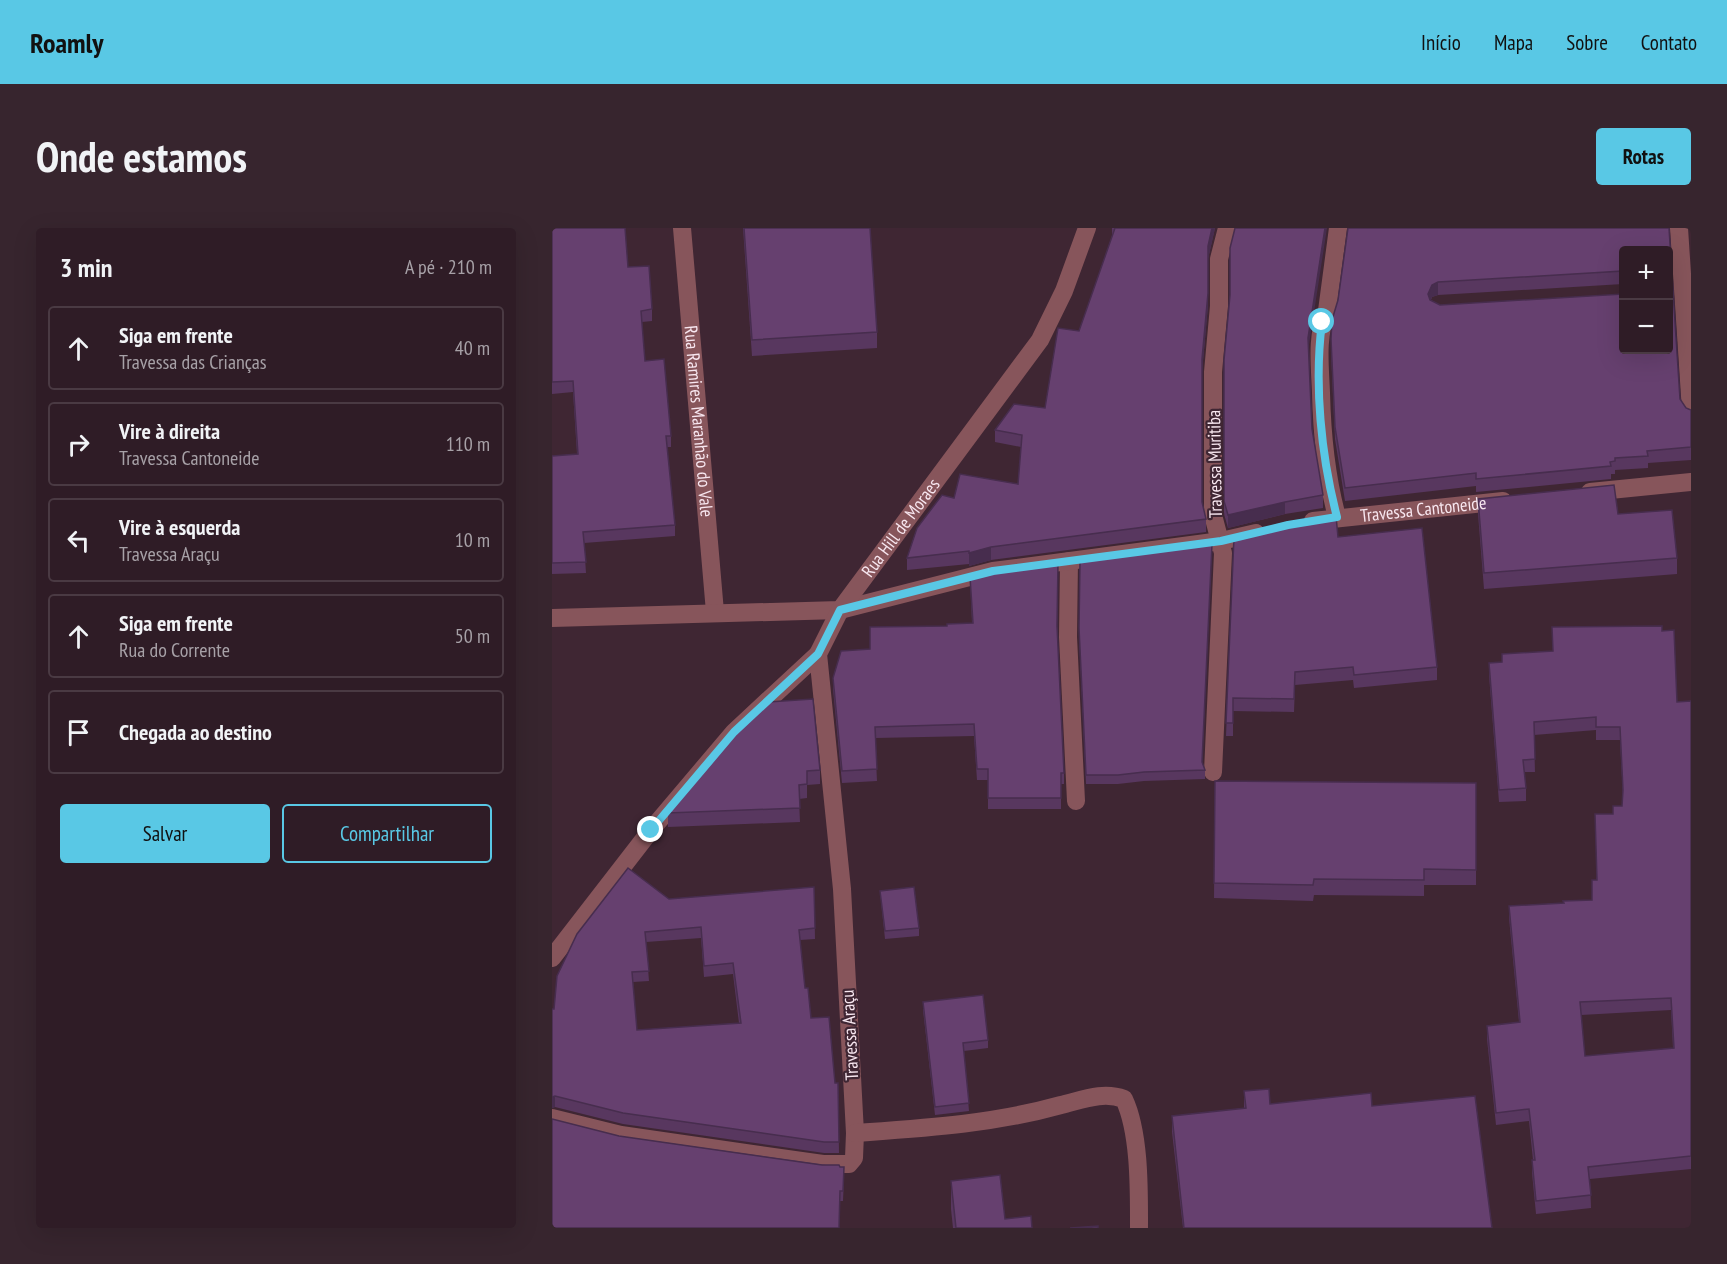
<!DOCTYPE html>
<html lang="pt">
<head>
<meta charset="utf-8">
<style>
	body { margin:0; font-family:"PT Sans Narrow",sans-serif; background:#37252e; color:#f1f3f6 }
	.controls { position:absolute; right:18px; top:18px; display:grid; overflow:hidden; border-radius:6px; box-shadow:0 6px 24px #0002 }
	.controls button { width:54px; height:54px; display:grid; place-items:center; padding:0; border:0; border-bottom:2px solid #4a3a43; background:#2f1c26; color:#f1f3f6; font:30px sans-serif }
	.stop { position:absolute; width:18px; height:18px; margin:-14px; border:4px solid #59c8e5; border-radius:50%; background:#fff }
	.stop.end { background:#59c8e5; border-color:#fff; box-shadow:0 2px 6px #0008 }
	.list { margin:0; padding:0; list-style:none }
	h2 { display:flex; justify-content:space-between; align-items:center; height:78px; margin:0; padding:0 24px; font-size:26px }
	h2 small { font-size:20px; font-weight:400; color:#a7a1a7 }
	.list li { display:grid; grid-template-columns:39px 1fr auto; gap:18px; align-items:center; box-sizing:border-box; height:84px; margin:0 12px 12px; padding:0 12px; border:2px solid #4a3a43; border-radius:6px }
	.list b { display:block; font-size:22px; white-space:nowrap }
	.list p { margin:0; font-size:20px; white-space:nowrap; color:#a7a1a7 }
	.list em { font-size:20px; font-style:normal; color:#a7a1a7 }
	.actions { display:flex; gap:12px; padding:18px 24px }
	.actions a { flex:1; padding:14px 0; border:2px solid #59c8e5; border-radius:6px; text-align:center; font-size:21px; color:#59c8e5 }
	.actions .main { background:#59c8e5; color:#111 }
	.icon { flex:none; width:33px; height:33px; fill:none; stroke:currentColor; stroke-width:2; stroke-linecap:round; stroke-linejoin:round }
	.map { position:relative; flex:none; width:1139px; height:1000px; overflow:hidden; border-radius:6px }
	header { display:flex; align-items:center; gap:36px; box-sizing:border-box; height:84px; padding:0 30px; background:#59c8e5; color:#111 }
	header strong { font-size:28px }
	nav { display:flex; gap:33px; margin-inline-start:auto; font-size:21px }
	.intro { display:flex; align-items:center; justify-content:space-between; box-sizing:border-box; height:144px; padding:0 36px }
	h1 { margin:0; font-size:42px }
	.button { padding:15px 27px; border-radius:6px; background:#59c8e5; color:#111; font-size:21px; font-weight:700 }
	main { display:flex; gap:36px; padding:0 36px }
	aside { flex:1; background:#2f1c26; border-radius:6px; box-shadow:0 6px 24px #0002 }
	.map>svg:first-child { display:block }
</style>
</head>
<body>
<header>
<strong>Roamly</strong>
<nav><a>Início</a><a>Mapa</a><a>Sobre</a><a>Contato</a></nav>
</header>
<div class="intro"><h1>Onde estamos</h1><a class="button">Rotas</a></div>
<main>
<aside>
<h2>3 min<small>A pé · 210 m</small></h2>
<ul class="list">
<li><svg class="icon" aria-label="ahead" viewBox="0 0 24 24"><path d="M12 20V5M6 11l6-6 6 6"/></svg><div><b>Siga em frente</b><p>Travessa das Crianças</p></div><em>40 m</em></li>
<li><svg class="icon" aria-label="right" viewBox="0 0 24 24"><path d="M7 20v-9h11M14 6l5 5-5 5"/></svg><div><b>Vire à direita</b><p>Travessa Cantoneide</p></div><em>110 m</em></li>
<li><svg class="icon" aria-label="left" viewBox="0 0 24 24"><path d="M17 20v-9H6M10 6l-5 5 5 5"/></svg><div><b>Vire à esquerda</b><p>Travessa Araçu</p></div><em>10 m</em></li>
<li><svg class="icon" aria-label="ahead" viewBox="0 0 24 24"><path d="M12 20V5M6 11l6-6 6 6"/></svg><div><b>Siga em frente</b><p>Rua do Corrente</p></div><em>50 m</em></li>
<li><svg class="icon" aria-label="arrive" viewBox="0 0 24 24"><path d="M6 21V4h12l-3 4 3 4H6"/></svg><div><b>Chegada ao destino</b></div></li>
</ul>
<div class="actions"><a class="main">Salvar</a><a>Compartilhar</a></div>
</aside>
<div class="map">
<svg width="1139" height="1000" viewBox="0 0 1139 1000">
	<rect width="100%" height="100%" fill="#3f2633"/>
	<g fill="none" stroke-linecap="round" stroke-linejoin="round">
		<!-- minor -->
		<g stroke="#87555b" stroke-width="18">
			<path id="s1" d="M 130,0 L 163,384"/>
			<path d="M 1127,0 L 1139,183"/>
			<path d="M 1038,264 L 1139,254"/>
			<path d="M 785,289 C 774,248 770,208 769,165 C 768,137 764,109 775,83 L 786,0"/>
			<path id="s2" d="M 761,293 L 951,273"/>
			<path d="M 517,333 L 516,409 L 524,573"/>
			<path d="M 0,390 L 288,382 L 441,343 L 669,313 L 704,305"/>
			<path d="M 661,544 L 671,325 L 661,287 L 661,144 L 667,78 L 667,31 L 675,0"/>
			<path d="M 0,730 L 99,602 L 182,504 L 266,426"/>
			<path id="s3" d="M 0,890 L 69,907 L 271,936 L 297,936 L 302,930 L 303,905 L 290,661 L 266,426 L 288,382 L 488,112 L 512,63 L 535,0"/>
			<path d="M 303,905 C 373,900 441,896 509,877 C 530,872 551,863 572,871 C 588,905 587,963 587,1000"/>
		</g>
	</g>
	<!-- wall -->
	<path fill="#58375f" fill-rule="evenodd" d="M 0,0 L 76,39 L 100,81 L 100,93 L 90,94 L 93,133 L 119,208 L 119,219 L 115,219 L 123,297 L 123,308 L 32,315 L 34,345 L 0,346 L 0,228 L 25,226 L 21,164 L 0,166 Z
		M 191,0 L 318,0 L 325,104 L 325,120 L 200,128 Z
		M 560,0 L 663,0 L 656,31 L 656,77 L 650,144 L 650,274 L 654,291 L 654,304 L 439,332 L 417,338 L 417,336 L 355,342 L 355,330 L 402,270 L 466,256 L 469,219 L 443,214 L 443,202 L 493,180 L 527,103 L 560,8 Z
		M 1117,0 L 1128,171 L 1134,180 L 1139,182 L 1139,232 L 1096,235 L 1096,240 L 1063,242 L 1063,246 L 1059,246 L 1059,251 L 924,264 L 924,258 L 793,273 L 783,211 L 779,123 L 779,111 L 786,72 ZM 1071,22 L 1116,122 L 888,77 L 879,72 L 880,69 L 886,67 L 1071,56 Z
		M 678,67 L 757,120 L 760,201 L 771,267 L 771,280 L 733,286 L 676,300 L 672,286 L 672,132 Z
		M 926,271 L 1066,286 L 1125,330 L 1125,346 L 932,361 L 926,286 Z
		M 682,309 L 786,309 L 885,439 L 885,452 L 802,460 L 801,452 L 743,457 L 742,484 L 681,483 L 681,508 L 674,508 Z
		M 528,334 L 650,535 L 653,542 L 653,551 L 592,553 L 566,556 L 534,556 L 527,409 Z
		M 418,349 L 505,401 L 512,545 L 512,556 L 509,556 L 509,581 L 436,581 L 436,552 L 425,552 L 422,508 L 323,510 L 325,553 L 290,555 L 281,461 L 281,450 L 318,421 L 395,398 L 420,395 Z
		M 1000,399 L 1110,403 L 1125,474 L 1139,473 L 1139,941 L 1038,951 L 1039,980 L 984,986 L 980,945 L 980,932 L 981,932 L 977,893 L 944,897 L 935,811 L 935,798 L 967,794 L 957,690 L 957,678 L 1012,675 L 1040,672 L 1040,652 L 1044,652 L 1061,586 L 1070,578 L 1071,569 L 1068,512 L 1044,512 L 1044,502 L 982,507 L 983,544 L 972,544 L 974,560 L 974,573 L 947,574 L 937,447 L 937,435 L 950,434 L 950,426 L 1001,423 ZM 1119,782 L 1121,820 L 1033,828 L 1029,787 Z
		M 190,498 L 268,542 L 268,556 L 255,557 L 255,570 L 247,571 L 248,594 L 116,599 L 116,585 Z
		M 663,553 L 924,555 L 924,657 L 872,657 L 872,668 L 762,667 L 761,673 L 662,670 Z
		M 262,659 L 263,711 L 248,712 L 253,760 L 259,790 L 283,855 L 286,855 L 287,925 L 272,925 L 71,896 L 3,879 L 0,880 L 0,781 L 2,781 L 117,671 ZM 149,710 L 152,749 L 181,746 L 187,795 L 85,802 L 81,754 L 97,753 L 94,714 Z
		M 328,663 L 367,700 L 367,708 L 333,711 Z
		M 371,774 L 436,812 L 436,820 L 412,823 L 417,883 L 383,887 L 371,782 Z
		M 692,863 L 718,876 L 820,878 L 940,1000 L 631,1000 L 620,904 L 620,888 L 692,880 Z
		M 67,908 L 288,939 L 292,950 L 291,973 L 288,973 Z
		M 399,953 L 453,991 L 480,1000 L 401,1000 L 399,981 Z"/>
	<!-- shaded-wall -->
	<path fill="#472d4e" d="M 660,0 L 663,0 L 656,31 L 656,18 Z
		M 773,0 L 775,0 L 756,123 L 756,110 Z
		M 886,54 L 886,67 L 880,69 L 876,78 L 876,66 L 880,57 Z
		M 656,65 L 656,77 L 650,144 L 650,131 Z
		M 733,274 L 733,286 L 676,300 L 676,287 Z
		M 439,319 L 439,332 L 417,338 L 417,325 Z
		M 3,868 L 3,879 L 0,880 L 0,869 Z"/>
	<!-- building -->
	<path fill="#66406f" stroke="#472d4e" stroke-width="1.5" fill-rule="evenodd" d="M 0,0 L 73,0 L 76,39 L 97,38 L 100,81 L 89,83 L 93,133 L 112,131 L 119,208 L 114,208 L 123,297 L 31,304 L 34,334 L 0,335 L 0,228 L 26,226 L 21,153 L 0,154 Z
		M 192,0 L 318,0 L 325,104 L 200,112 Z
		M 563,0 L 660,0 L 656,18 L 656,65 L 650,131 L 650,274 L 654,291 L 439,319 L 417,325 L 417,323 L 355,330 L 365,300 L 390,267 L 402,270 L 408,246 L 466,256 L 470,207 L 443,202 L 462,176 L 493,180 L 506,100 L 527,103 Z
		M 683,0 L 773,0 L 756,110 L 760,201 L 771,267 L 733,274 L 676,287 L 672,273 L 672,132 L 678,67 L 678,20 Z
		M 796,0 L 1117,0 L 1128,171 L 1134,180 L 1139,182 L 1139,219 L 1095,223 L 1096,228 L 1063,230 L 1063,233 L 1058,234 L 1059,238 L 924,251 L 924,245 L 793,260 L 783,199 L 779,111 L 780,92 L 786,72 ZM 1071,22 L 1116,22 L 1116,122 L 1071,122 L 1071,66 L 888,77 L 878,72 L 876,66 L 880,57 L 886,54 L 1071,43 Z
		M 1062,257 L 1066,286 L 1120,282 L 1125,330 L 932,345 L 926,271 Z
		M 784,288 L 786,309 L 870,300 L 885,439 L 802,447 L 801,439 L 743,444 L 742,471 L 681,470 L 681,495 L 674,495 L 682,309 L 738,295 Z
		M 660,316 L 650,534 L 653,542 L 592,544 L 566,547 L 534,547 L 527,400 L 528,334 Z
		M 506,335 L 505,398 L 512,545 L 509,545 L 509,570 L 436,570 L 436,541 L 425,541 L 422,496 L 323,499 L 325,541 L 290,543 L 281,450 L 289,423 L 318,421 L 318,399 L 395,398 L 395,396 L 421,395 L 418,349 L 443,343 Z
		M 1110,398 L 1110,403 L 1122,402 L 1125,474 L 1139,473 L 1139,928 L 1036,939 L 1039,967 L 984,973 L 980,932 L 983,932 L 977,881 L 944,885 L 935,798 L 968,794 L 957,678 L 1012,675 L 1011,673 L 1040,672 L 1040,652 L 1045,652 L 1043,586 L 1061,586 L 1061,578 L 1070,578 L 1071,562 L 1068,499 L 1044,499 L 1044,489 L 982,494 L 983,531 L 971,532 L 974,560 L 947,562 L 937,435 L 950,434 L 950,426 L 1001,423 L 1000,399 ZM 1119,770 L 1122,820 L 1033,828 L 1028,774 Z
		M 261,471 L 268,542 L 255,543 L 255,556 L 247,557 L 248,580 L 116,585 L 190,498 L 216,474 Z
		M 663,553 L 924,555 L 924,642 L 872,641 L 872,652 L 762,651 L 761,657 L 662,655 Z
		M 76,640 L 117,671 L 262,659 L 263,700 L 247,702 L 253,760 L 256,760 L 259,790 L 277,789 L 283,855 L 286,855 L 287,914 L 272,914 L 71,885 L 3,868 L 0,869 L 0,781 L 2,781 L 5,748 L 25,706 ZM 149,699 L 152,738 L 181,735 L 189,795 L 85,802 L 80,744 L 97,743 L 93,704 Z
		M 362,659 L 367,700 L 333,703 L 328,663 Z
		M 431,767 L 436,812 L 411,815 L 417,875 L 383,879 L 371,774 Z
		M 717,861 L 718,876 L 819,865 L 820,878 L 923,868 L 940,1000 L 632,1000 L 620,888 L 694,880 L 692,863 Z
		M 0,891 L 67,908 L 270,937 L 287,937 L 288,939 L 292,939 L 291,963 L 288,963 L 287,1000 L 0,1000 Z
		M 448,947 L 453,991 L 479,988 L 480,1000 L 404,1000 L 399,953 Z
		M 546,998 L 546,1000 L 518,1000 Z"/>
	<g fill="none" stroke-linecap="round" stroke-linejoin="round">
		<!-- route -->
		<path stroke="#59c8e5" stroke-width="8" d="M 99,602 L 182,504 L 266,426 L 288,382 L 441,343 L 669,313 L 736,297 L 785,289 C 769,228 762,156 770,94"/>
	</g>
	<g text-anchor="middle" stroke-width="4.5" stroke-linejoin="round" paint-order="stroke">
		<!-- street labels -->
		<g font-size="18" fill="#f8e7f0" stroke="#3f2633">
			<text dy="6" stroke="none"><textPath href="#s1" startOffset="194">Rua Ramires Maranhão do Vale</textPath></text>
			<text transform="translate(663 236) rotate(-91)" y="6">Travessa Muritiba</text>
			<text dy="6" stroke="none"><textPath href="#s2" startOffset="111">Travessa Cantoneide</textPath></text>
			<text dy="6" stroke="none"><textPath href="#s3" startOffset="966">Rua Hill de Moraes</textPath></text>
			<text transform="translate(298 807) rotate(-93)" y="6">Travessa Araçu</text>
		</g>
	</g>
</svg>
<div class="controls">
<button>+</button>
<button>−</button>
</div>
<div class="stop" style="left:770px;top:94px"></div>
<div class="stop end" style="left:99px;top:602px"></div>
</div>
</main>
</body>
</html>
